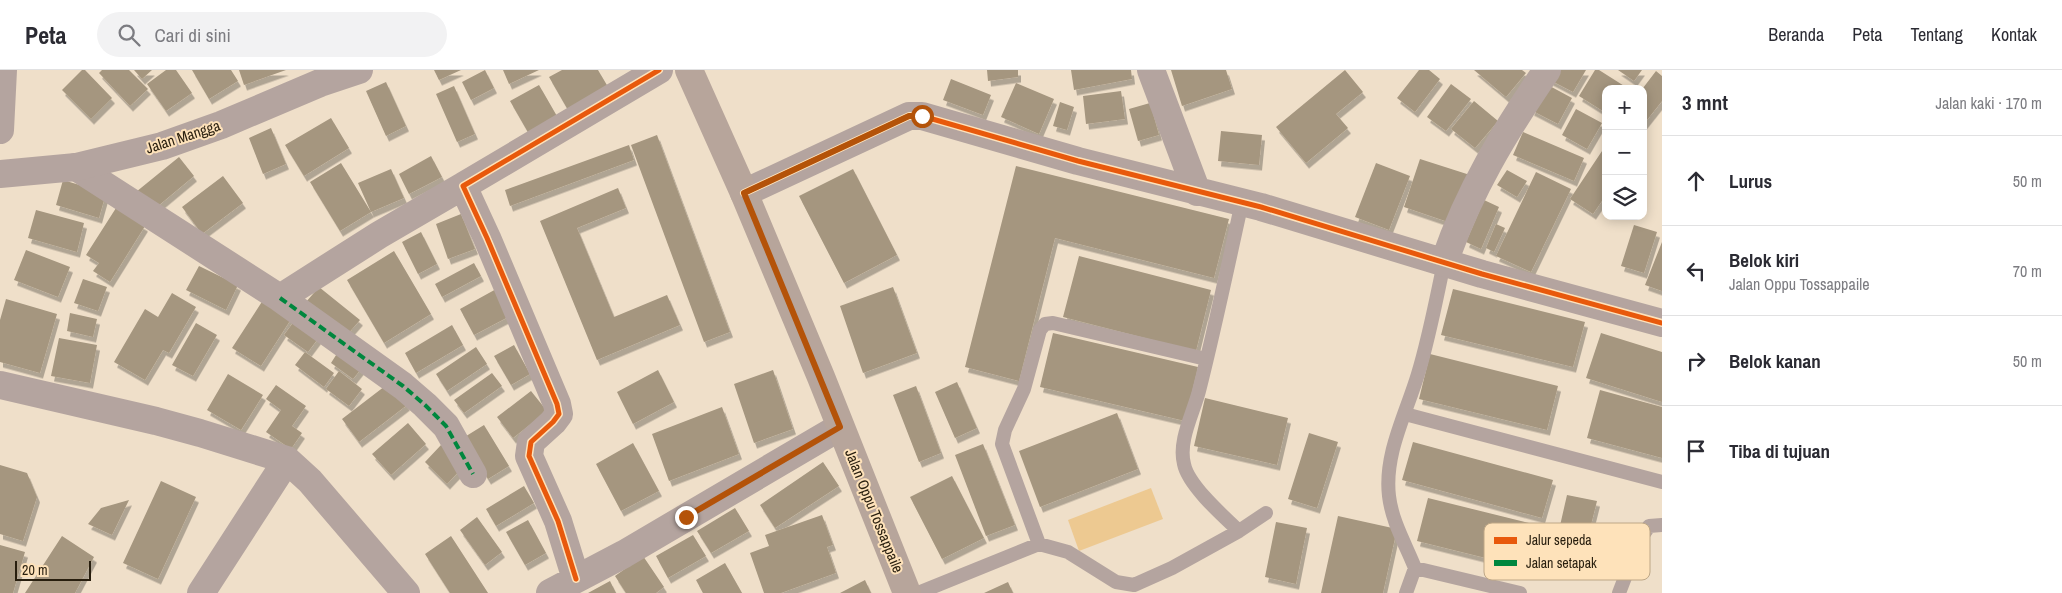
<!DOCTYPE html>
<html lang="id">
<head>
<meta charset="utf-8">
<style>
	body { margin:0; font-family:"Archivo Narrow",sans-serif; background:#f2f2f3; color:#2b2b33 }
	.controls { position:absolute; right:15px; top:15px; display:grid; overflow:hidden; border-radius:10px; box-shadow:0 2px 12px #0003 }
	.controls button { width:45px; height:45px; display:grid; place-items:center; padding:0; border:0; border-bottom:1px solid #e1e1e2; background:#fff; color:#2b2b33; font:25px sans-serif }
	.scale { position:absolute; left:15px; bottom:12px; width:76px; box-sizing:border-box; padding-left:5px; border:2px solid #281e0e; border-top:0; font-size:14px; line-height:18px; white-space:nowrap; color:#281e0e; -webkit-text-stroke:4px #fee2ba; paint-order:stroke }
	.stop { position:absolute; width:15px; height:15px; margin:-11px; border:4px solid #b45309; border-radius:50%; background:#fff }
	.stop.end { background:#b45309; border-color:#fff; box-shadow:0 1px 5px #0008 }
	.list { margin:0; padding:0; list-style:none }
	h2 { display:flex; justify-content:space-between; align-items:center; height:65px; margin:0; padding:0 20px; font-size:21px }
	h2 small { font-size:16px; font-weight:400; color:#7c7c81 }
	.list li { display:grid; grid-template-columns:32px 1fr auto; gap:15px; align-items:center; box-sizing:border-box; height:90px; padding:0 20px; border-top:1px solid #e1e1e2 }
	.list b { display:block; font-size:19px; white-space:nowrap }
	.list p { margin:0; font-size:16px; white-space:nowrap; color:#7c7c81 }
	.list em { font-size:16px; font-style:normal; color:#7c7c81 }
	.icon { flex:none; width:28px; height:28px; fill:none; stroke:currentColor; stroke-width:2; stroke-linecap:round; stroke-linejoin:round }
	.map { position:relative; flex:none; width:1662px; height:523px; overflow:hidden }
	header { display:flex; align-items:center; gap:30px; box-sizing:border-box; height:70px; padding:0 25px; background:#fff; border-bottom:1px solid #e1e1e2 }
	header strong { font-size:24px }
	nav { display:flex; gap:28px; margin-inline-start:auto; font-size:18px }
	.search { width:350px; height:45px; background:#f2f2f3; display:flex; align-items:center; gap:12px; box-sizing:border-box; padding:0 18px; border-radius:28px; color:#7c7c81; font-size:19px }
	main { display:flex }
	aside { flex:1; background:#fff }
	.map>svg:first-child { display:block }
</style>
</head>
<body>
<header>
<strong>Peta</strong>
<div class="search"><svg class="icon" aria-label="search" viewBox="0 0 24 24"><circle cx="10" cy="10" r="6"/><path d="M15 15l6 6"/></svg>Cari di sini</div>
<nav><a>Beranda</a><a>Peta</a><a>Tentang</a><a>Kontak</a></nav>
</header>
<main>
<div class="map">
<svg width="1662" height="523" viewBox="0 0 1662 523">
	<defs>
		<filter id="shadow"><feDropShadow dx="3" dy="5.5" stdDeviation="0" flood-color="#0004"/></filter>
	</defs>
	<rect width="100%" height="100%" fill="#efdfc9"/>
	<!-- green -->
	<path fill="#edc991" d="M 1151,418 L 1163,449 L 1079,481 L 1068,450 Z"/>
	<!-- building -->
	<path fill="#a5967f" filter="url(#shadow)" d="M 82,0 L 85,0 L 112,28 L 91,49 L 62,20 Z
		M 102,0 L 129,0 L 148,19 L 130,36 L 99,3 Z
		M 134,0 L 152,0 L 142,9 Z
		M 166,0 L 176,0 L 192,23 L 166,41 L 147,14 Z
		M 192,0 L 231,0 L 238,11 L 209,29 Z
		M 239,0 L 286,0 L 244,15 Z
		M 434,0 L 461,0 L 439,10 Z
		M 485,0 L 494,18 L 471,30 L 462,12 Z
		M 503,0 L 539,0 L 509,14 Z
		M 562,0 L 598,0 L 608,17 L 568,40 L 549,7 Z
		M 987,0 L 1018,0 L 1018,7 L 988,11 Z
		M 1071,0 L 1131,0 L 1132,9 L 1074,20 Z
		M 1171,0 L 1226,0 L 1232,19 L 1182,36 Z
		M 1345,0 L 1363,22 L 1336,44 L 1348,58 L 1306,93 L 1276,57 Z
		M 1419,0 L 1429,0 L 1440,9 L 1415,42 L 1397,28 Z
		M 1474,0 L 1522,0 L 1526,3 L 1506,27 Z
		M 1555,0 L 1586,0 L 1573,22 L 1550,10 Z
		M 1595,0 L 1599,0 L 1629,19 L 1606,19 L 1606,43 L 1579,26 Z
		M 1618,0 L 1642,0 L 1634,11 Z
		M 1656,1 L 1662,6 L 1662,31 L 1643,55 L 1643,18 Z
		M 951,9 L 991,25 L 983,45 L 943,30 Z
		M 386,12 L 406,56 L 386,66 L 366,21 Z
		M 1016,13 L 1054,29 L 1039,64 L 1001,47 Z
		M 1451,14 L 1471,29 L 1446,61 L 1427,47 Z
		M 1546,14 L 1572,28 L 1558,54 L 1531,40 Z
		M 539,15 L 558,48 L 529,64 L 510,31 Z
		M 454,16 L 475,64 L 457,72 L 436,24 Z
		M 1121,21 L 1125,49 L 1086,54 L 1083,26 Z
		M 1474,31 L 1498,51 L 1475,78 L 1451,59 Z
		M 1060,32 L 1074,37 L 1067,60 L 1053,56 Z
		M 1150,33 L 1159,65 L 1138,71 L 1129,39 Z
		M 1576,39 L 1602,53 L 1587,79 L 1562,65 Z
		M 331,48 L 349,78 L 304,106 L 285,75 Z
		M 271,58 L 286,94 L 263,104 L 249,68 Z
		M 1221,61 L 1262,65 L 1259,95 L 1218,91 Z
		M 1523,62 L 1584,88 L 1574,111 L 1513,85 Z
		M 657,65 L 730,262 L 704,272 L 631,75 Z
		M 629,75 L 634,90 L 510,136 L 505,120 Z
		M 1606,75 L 1606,125 L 1593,144 L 1570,129 Z
		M 431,86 L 442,107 L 409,124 L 399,104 Z
		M 179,87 L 194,106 L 152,141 L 136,122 Z
		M 1420,89 L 1470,105 L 1454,154 L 1404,137 Z
		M 341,93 L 371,142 L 358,113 L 391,99 L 404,128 L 371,142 L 340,161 L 310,112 Z
		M 1376,93 L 1410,106 L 1389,160 L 1355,147 Z
		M 1016,96 L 1229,149 L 1214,208 L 1055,168 L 1019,311 L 965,297 Z
		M 853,99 L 897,185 L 844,213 L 799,126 Z
		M 1507,100 L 1527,111 L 1517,127 L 1497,115 Z
		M 1536,102 L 1571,119 L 1531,202 L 1496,186 Z
		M 223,106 L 243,133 L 202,164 L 182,137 Z
		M 63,110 L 106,123 L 99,148 L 56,135 Z
		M 618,118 L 626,138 L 577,158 L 614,247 L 667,225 L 680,255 L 597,290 L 540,151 Z
		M 1484,130 L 1499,137 L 1481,179 L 1466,172 Z
		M 116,138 L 145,156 L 110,212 L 93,201 L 99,193 L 86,185 Z
		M 36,140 L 84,153 L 77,182 L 28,168 Z
		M 461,144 L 475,179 L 448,189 L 436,154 Z
		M 1496,154 L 1505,158 L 1494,182 L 1486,178 Z
		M 1634,155 L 1657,162 L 1644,203 L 1621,196 Z
		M 421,162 L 437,194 L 418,204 L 402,172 Z
		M 1662,172 L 1662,221 L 1645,215 Z
		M 26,180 L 70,197 L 58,227 L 14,210 Z
		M 394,181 L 431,244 L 384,273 L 347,210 Z
		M 1079,186 L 1211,220 L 1196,281 L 1063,247 Z
		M 474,193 L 481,206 L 442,227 L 435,214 Z
		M 199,196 L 238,215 L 226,240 L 186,220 Z
		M 83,209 L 107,217 L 98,241 L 74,233 Z
		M 319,217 L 360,250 L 346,266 L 306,232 Z
		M 893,217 L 917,283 L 863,303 L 840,236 Z
		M 498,218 L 512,245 L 474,265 L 460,239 Z
		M 1453,219 L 1585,252 L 1573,297 L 1441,265 Z
		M 172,223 L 196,237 L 169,283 L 163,280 L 145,310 L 114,292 L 145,239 L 158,247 Z
		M 265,227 L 293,246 L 261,296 L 232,278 Z
		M 6,229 L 57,244 L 40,303 L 0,292 L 0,250 Z
		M 70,243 L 97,249 L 93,267 L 67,261 Z
		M 295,250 L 323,262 L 308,282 L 284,265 Z
		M 196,253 L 217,265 L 193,306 L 172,295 Z
		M 452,255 L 463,275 L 416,303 L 405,283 Z
		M 1053,263 L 1198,297 L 1185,351 L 1040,317 Z
		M 1601,263 L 1662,282 L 1662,332 L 1586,308 Z
		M 59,268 L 97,275 L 90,313 L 51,306 Z
		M 514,275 L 530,304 L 511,315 L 494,286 Z
		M 476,277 L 487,294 L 447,321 L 436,304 Z
		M 305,282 L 334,303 L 324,317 L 295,295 Z
		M 338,282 L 361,299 L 353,309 L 331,293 Z
		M 1430,284 L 1558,316 L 1547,360 L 1419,329 Z
		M 658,300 L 674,332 L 633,354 L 617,322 Z
		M 773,300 L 793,359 L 754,373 L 734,314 Z
		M 339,301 L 362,319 L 349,336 L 326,319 Z
		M 492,303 L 502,316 L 464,343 L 454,330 Z
		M 228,304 L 263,325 L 241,360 L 207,340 Z
		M 957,312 L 977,358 L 955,368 L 935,322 Z
		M 389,313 L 407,335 L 359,372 L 342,349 Z
		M 276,315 L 306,336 L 292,356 L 302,363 L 291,379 L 266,362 L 281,340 L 266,329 Z
		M 916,316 L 941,383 L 919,392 L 893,325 Z
		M 1600,320 L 1662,337 L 1662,388 L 1587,368 Z
		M 531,321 L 547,341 L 513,368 L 497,347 Z
		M 1205,328 L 1288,348 L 1277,395 L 1194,376 Z
		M 722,337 L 739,384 L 669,411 L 652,364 Z
		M 1117,343 L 1138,399 L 1040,437 L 1019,381 Z
		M 408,353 L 426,374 L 391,405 L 372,384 Z
		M 484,355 L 509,396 L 488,409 L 463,368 Z
		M 1309,363 L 1338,372 L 1317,438 L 1288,429 Z
		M 1413,372 L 1553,410 L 1542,448 L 1402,410 Z
		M 633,373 L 659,421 L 621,441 L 596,394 Z
		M 983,374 L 1015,455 L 986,466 L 955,385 Z
		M 441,375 L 464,396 L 447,414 L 425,392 Z
		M 823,392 L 839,416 L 775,458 L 760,435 Z
		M 0,395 L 27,403 L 37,427 L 23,471 L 0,464 Z
		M 952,406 L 984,468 L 942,489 L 910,427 Z
		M 161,411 L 196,427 L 158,509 L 123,493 Z
		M 524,416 L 534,433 L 496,456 L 486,439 Z
		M 1567,425 L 1597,431 L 1588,467 L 1559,460 Z
		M 1428,428 L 1537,455 L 1526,498 L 1417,471 Z
		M 129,430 L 112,465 L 88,454 L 101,438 Z
		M 735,438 L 749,461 L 711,483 L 697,461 Z
		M 822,445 L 833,475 L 827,477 L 836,503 L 781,523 L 764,523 L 750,483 L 769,476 L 765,465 Z
		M 1338,446 L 1397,459 L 1383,523 L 1321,523 Z
		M 477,447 L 502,482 L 485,495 L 460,460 Z
		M 528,450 L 546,483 L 525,495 L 506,462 Z
		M 1276,452 L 1307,458 L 1296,514 L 1265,507 Z
		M 693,465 L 706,486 L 668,508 L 656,486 Z
		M 62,466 L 94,487 L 75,523 L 25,523 Z
		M 451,466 L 488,523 L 450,523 L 425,484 Z
		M 0,475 L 25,482 L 13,523 L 0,523 Z
		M 643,486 L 664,517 L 656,523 L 626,523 L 615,506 Z
		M 725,493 L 742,523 L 703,523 L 696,510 Z
		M 865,510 L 871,523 L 840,523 Z
		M 610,511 L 616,523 L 588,523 Z
		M 1008,512 L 1013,523 L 984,523 Z"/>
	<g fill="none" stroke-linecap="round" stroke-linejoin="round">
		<!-- service -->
		<path stroke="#b4a49f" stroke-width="14" d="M 1405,344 L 1662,412
			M 1239,461 C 1223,446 1188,415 1184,394 C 1178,371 1193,344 1199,321 C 1215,258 1228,195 1242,132
			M 1039,474 L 1002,374 L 1005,360 L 1024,319 L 1040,260 L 1045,254 L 1053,253 L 1206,289
			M 1415,498 C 1406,475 1392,452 1389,426 C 1384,384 1406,344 1418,304 C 1429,268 1436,230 1444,193
			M 918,523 L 1039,474 L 1068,482 L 1116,512 L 1134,515 L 1172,498 L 1239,461 L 1266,443
			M 1406,523 L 1415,498 L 1520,523
			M 1619,523 L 1639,471 L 1649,456 L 1662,455"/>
		<!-- minor -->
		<path stroke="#b4a49f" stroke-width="28" d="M 1151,0 L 1197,122
			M 0,60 L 3,0
			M 76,97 L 280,228 L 403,316 L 425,335 L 446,356 L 473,404
			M 744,123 L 909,46 L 922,46 L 1078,91 L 1261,137 L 1482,204 L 1662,253
			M 1444,193 C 1468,122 1505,61 1547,0
			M 280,228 L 379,165 L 463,116
			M 0,315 L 156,351 L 200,363 L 287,390 L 310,411 L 406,523
			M 576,509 L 558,451 L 529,386 L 531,372 L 553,352 L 559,344 L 557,334 L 487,168 L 463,116 L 659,0
			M 201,523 L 287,390
			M 550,523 L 624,484 L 840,357"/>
		<!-- tertiary -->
		<path stroke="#b4a49f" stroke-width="28" d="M 0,104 L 76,97 L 162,76 L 221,55 L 320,13 L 359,0"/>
		<!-- primary -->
		<path stroke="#b7a59b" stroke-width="28" d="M 689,0 L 744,123 L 821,307 L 907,523"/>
		<!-- quiet -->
		<path stroke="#00873e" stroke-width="4" stroke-dasharray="8 4" stroke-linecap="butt" d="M 280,228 L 403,316 L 425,335 L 446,356 L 473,404"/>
		<defs>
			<path id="cycleway" d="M 744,123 L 909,46 L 922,46 L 1078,91 L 1261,137 L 1482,204 L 1662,253
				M 576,509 L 558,451 L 529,386 L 531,372 L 553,352 L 559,344 L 557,334 L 487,168 L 463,116 L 659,0"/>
		</defs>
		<!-- cycleway casing -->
		<use href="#cycleway" stroke="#fee2ba" stroke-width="8"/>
		<!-- cycleway -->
		<use href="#cycleway" stroke="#e8590c" stroke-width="5"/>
	</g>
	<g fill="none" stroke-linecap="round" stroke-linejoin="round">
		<!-- route -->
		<path stroke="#b45309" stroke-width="6" d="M 686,447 L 840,357 L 744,123 L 909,46 L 922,46"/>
	</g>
	<g text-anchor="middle" stroke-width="4" stroke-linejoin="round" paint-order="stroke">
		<!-- street labels -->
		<g font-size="15" fill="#281e0e" stroke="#fee2ba">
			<text transform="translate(183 67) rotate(-18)" y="5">Jalan Mangga</text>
			<text transform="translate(874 441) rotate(68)" y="5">Jalan Oppu Tossappaile</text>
		</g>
	</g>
	<!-- legend -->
	<rect x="1484" y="453" width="166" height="57" rx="8" fill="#fee2ba" stroke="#bea786" stroke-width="1"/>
	<rect x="1494" y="467" width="23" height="7" fill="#e8590c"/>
	<rect x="1494" y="490" width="23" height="6" fill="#00873e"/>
	<g font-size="14" fill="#281e0e">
		<text x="1526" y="475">Jalur sepeda</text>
		<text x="1526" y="498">Jalan setapak</text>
	</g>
</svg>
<div class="controls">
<button>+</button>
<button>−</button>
<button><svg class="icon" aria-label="layers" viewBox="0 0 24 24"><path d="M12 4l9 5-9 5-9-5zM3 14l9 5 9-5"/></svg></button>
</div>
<div class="scale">20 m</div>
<div class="stop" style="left:922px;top:46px"></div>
<div class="stop end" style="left:686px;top:447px"></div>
</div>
<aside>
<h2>3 mnt<small>Jalan kaki · 170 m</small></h2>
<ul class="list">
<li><svg class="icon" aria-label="ahead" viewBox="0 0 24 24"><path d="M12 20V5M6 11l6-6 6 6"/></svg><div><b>Lurus</b></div><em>50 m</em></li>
<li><svg class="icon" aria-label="left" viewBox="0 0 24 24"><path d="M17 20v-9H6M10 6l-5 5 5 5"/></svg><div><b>Belok kiri</b><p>Jalan Oppu Tossappaile</p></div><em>70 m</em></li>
<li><svg class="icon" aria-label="right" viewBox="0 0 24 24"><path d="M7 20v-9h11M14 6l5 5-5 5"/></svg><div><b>Belok kanan</b></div><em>50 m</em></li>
<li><svg class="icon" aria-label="arrive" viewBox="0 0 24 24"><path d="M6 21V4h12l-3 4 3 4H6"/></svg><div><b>Tiba di tujuan</b></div></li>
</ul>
</aside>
</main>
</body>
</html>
